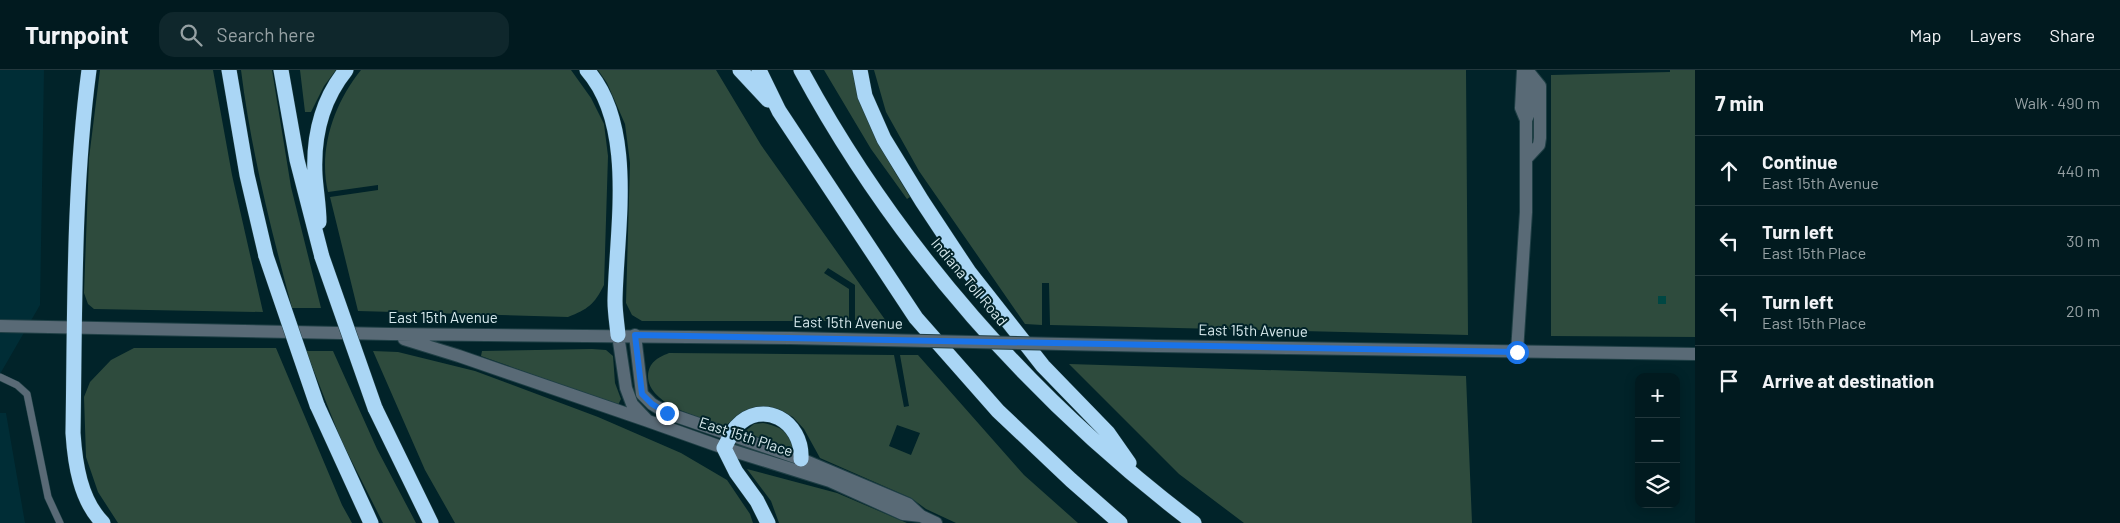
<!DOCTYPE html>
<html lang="en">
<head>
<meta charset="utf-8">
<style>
	body { margin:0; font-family:Barlow,sans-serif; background:#0f272c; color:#f1f3f6 }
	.controls { position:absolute; right:15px; bottom:15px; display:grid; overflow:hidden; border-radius:10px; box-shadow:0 2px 12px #0003 }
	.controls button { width:45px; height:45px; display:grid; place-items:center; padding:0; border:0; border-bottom:1px solid #23383d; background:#011a1f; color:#f1f3f6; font:25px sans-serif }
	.stop { position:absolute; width:15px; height:15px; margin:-11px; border:4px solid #1a73e8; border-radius:50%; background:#fff }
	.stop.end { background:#1a73e8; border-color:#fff; box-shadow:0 1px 5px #0008 }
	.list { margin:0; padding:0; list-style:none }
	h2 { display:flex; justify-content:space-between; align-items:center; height:65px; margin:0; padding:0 20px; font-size:21px }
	h2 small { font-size:16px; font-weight:400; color:#96a1a4 }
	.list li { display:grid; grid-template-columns:32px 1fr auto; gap:15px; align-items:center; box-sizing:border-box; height:70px; padding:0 20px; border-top:1px solid #23383d }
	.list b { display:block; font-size:19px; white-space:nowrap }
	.list p { margin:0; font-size:16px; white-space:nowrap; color:#96a1a4 }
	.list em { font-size:16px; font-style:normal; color:#96a1a4 }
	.icon { flex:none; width:28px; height:28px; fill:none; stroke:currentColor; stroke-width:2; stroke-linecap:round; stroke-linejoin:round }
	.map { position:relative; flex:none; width:1695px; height:453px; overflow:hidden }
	header { display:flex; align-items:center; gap:30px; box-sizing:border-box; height:70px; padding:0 25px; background:#011a1f; border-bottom:1px solid #23383d }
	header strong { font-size:24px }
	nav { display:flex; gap:28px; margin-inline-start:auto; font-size:18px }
	.search { width:350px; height:45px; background:#0f272c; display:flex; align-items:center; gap:12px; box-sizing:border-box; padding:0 18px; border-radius:15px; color:#96a1a4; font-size:19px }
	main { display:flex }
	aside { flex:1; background:#011a1f }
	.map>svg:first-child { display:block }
</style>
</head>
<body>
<header>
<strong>Turnpoint</strong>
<div class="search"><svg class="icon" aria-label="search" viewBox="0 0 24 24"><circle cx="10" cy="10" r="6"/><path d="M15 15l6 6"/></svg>Search here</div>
<nav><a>Map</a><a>Layers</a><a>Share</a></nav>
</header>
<main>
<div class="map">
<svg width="1695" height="453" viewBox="0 0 1695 453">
	<rect width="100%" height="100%" fill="#012329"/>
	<!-- built -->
	<path fill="#002d36" d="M 0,0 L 44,0 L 40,235 L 0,304 Z
		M 0,343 L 6,343 L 25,453 L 0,453 Z"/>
	<!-- green -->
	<path fill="#2e4b3d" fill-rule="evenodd" d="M 100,0 L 213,0 L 232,105 L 263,242 L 94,239 L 88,234 L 84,223 L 89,88 Z
		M 241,0 L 272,0 L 291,117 L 321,238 L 292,238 C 271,159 251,81 241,0 Z
		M 300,0 L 336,0 L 324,16 L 311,42 L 305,42 Z
		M 361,0 L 571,0 L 591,28 L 604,54 L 608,86 L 604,215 C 594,235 588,239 568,247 L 358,241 L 330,127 L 378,120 L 378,115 L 328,122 C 318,80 334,33 361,0 Z
		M 598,0 L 716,0 L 761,75 L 886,251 L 855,250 L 855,215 L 828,198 L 824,203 L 849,219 L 849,251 L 642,251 L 632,245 L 626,233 L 630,93 L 625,54 L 607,13 Z
		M 824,0 L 853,0 C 860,47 886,87 910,127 L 907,129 L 871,79 Z
		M 874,0 L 1466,0 L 1468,265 L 1050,255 L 1049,213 L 1042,213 L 1042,255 L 1025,254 L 919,101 L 886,42 Z
		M 1670,0 L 1695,0 L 1695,267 L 1551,266 L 1551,5 L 1670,2 Z
		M 134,278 L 276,278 L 342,435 L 352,453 L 118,453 L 98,422 L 86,387 L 84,327 L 90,312 L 111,290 Z
		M 592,279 L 606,280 L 613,286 L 615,313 L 621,329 L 618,335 L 481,286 L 482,281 Z
		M 306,281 L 333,281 L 377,379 L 416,453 L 383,453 L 341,370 Z
		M 373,281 L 398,282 L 475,301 L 598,347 L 681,383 L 727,410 L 750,444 L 753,453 L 455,453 L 425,400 Z
		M 669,283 L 894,285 L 904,337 L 909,336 L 900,285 L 918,285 L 1024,405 L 1078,453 L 956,453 L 926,439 L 911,428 L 820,388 L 804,359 L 793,347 L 778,339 L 757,337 L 740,344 L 725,356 C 704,348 648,336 648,306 C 649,292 657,288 669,283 ZM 897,355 L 920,363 L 911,385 L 889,376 Z
		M 1069,294 L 1466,306 L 1472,453 L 1244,453 L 1179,404 Z
		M 763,353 C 778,356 793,362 793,380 L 744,362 L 754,354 Z
		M 747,399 L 837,423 L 907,453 L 779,453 L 771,431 Z"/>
	<!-- building -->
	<path fill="#004743" d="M 1658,226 L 1666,226 L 1666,234 L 1658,234 Z"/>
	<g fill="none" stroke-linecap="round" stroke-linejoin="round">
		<defs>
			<path id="service" d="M 0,307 L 17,315 L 27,324 L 48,427 L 60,453"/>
			<path id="minor" d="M 1526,50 L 1530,41 L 1530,4
				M 1526,89 L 1539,75 L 1540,68 L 1540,16 L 1527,0
				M 635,265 L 642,324 L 652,334 L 667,343 L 801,389 L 908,434 L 921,446 L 936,453
				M 1517,282 L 1526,142 L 1526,50 L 1521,38 L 1523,0
				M 724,378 L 830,411 L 903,444 L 921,446"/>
			<path id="tertiary" d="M 0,256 L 390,264 L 790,268
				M 618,265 L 626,318 L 632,334 L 648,351 L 724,378
				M 404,269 L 459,286 L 648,351
				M 1157,276 L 1695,284"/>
			<path id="motorway" d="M 89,0 C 73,120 75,242 73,363 C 75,393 80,430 103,453
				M 229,0 L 247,105 L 266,186
				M 281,0 L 297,90 L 322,187
				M 587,0 C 637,57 616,161 615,231 C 615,242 617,254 618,265
				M 740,0 L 768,30
				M 759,0 L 779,41 L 916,248 L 998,341 L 1071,410 L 1120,453
				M 801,0 C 896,176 1034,332 1194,453
				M 860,0 L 865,26 L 884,69 L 922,131 L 969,202 L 1043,296 L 1108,363 L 1129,393
				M 319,152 C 319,136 316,121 315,105 C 313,66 321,31 346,0
				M 317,335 L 371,453
				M 375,338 L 431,453
				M 768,453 L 757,431 L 736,402 L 724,378 C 728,371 731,363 736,357 C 762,328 803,351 801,389"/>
		</defs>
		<!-- service casing -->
		<use href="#service" stroke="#1f3f45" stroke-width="8"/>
		<!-- minor casing -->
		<use href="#minor" stroke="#1f3f45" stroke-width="14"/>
		<!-- tertiary casing -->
		<use href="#tertiary" stroke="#1f3f45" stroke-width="14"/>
		<!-- motorway casing -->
		<use href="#motorway" stroke="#1f3f45" stroke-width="16"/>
		<!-- service -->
		<use href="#service" stroke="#596a76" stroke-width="7"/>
		<!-- minor -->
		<use href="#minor" stroke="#596a76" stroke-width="12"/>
		<!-- tertiary -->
		<use href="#tertiary" stroke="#596a76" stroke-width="12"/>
		<!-- motorway -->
		<use href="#motorway" stroke="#aad6f5" stroke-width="15"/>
		<defs>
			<path id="tertiary-bridge" d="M 790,268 L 1157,276"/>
			<path id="motorway-bridge" d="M 266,186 L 317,335
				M 322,187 L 375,338"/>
		</defs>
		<!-- tertiary-bridge casing -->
		<use href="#tertiary-bridge" stroke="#1f3f45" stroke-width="14" stroke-linecap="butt"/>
		<!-- motorway-bridge casing -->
		<use href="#motorway-bridge" stroke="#1f3f45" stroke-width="16" stroke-linecap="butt"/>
		<!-- tertiary-bridge -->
		<use href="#tertiary-bridge" stroke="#596a76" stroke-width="12"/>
		<!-- motorway-bridge -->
		<use href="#motorway-bridge" stroke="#aad6f5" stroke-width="15"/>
	</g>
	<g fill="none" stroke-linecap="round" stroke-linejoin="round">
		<!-- route -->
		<path stroke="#1a73e8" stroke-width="6" d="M 667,343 L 652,334 L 642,324 L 635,265 L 1517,282"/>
	</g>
	<g text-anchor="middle" stroke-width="4" stroke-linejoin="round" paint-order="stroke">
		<!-- street labels -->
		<g font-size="15" fill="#d8eaee" stroke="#012329">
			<text transform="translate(969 212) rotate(50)" y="5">Indiana Toll Road</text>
			<text x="443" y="253">East 15th Avenue</text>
			<text transform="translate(848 253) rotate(1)" y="5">East 15th Avenue</text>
			<text transform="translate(1253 261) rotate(1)" y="5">East 15th Avenue</text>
			<text transform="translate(746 367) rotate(18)" y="5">East 15th Place</text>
		</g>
	</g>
</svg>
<div class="controls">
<button>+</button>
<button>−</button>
<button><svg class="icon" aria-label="layers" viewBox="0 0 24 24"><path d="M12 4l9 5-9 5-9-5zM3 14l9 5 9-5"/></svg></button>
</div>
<div class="stop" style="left:1517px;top:282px"></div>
<div class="stop end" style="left:667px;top:343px"></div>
</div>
<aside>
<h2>7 min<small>Walk · 490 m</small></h2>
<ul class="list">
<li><svg class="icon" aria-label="ahead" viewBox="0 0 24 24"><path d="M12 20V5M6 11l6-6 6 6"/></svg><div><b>Continue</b><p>East 15th Avenue</p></div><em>440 m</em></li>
<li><svg class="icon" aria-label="left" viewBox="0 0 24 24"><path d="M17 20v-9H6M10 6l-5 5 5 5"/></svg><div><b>Turn left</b><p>East 15th Place</p></div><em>30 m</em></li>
<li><svg class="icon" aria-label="left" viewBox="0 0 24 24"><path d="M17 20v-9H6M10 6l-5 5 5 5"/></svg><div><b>Turn left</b><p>East 15th Place</p></div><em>20 m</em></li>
<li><svg class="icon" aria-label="arrive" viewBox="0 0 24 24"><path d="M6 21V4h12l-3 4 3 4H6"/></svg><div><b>Arrive at destination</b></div></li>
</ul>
</aside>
</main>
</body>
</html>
